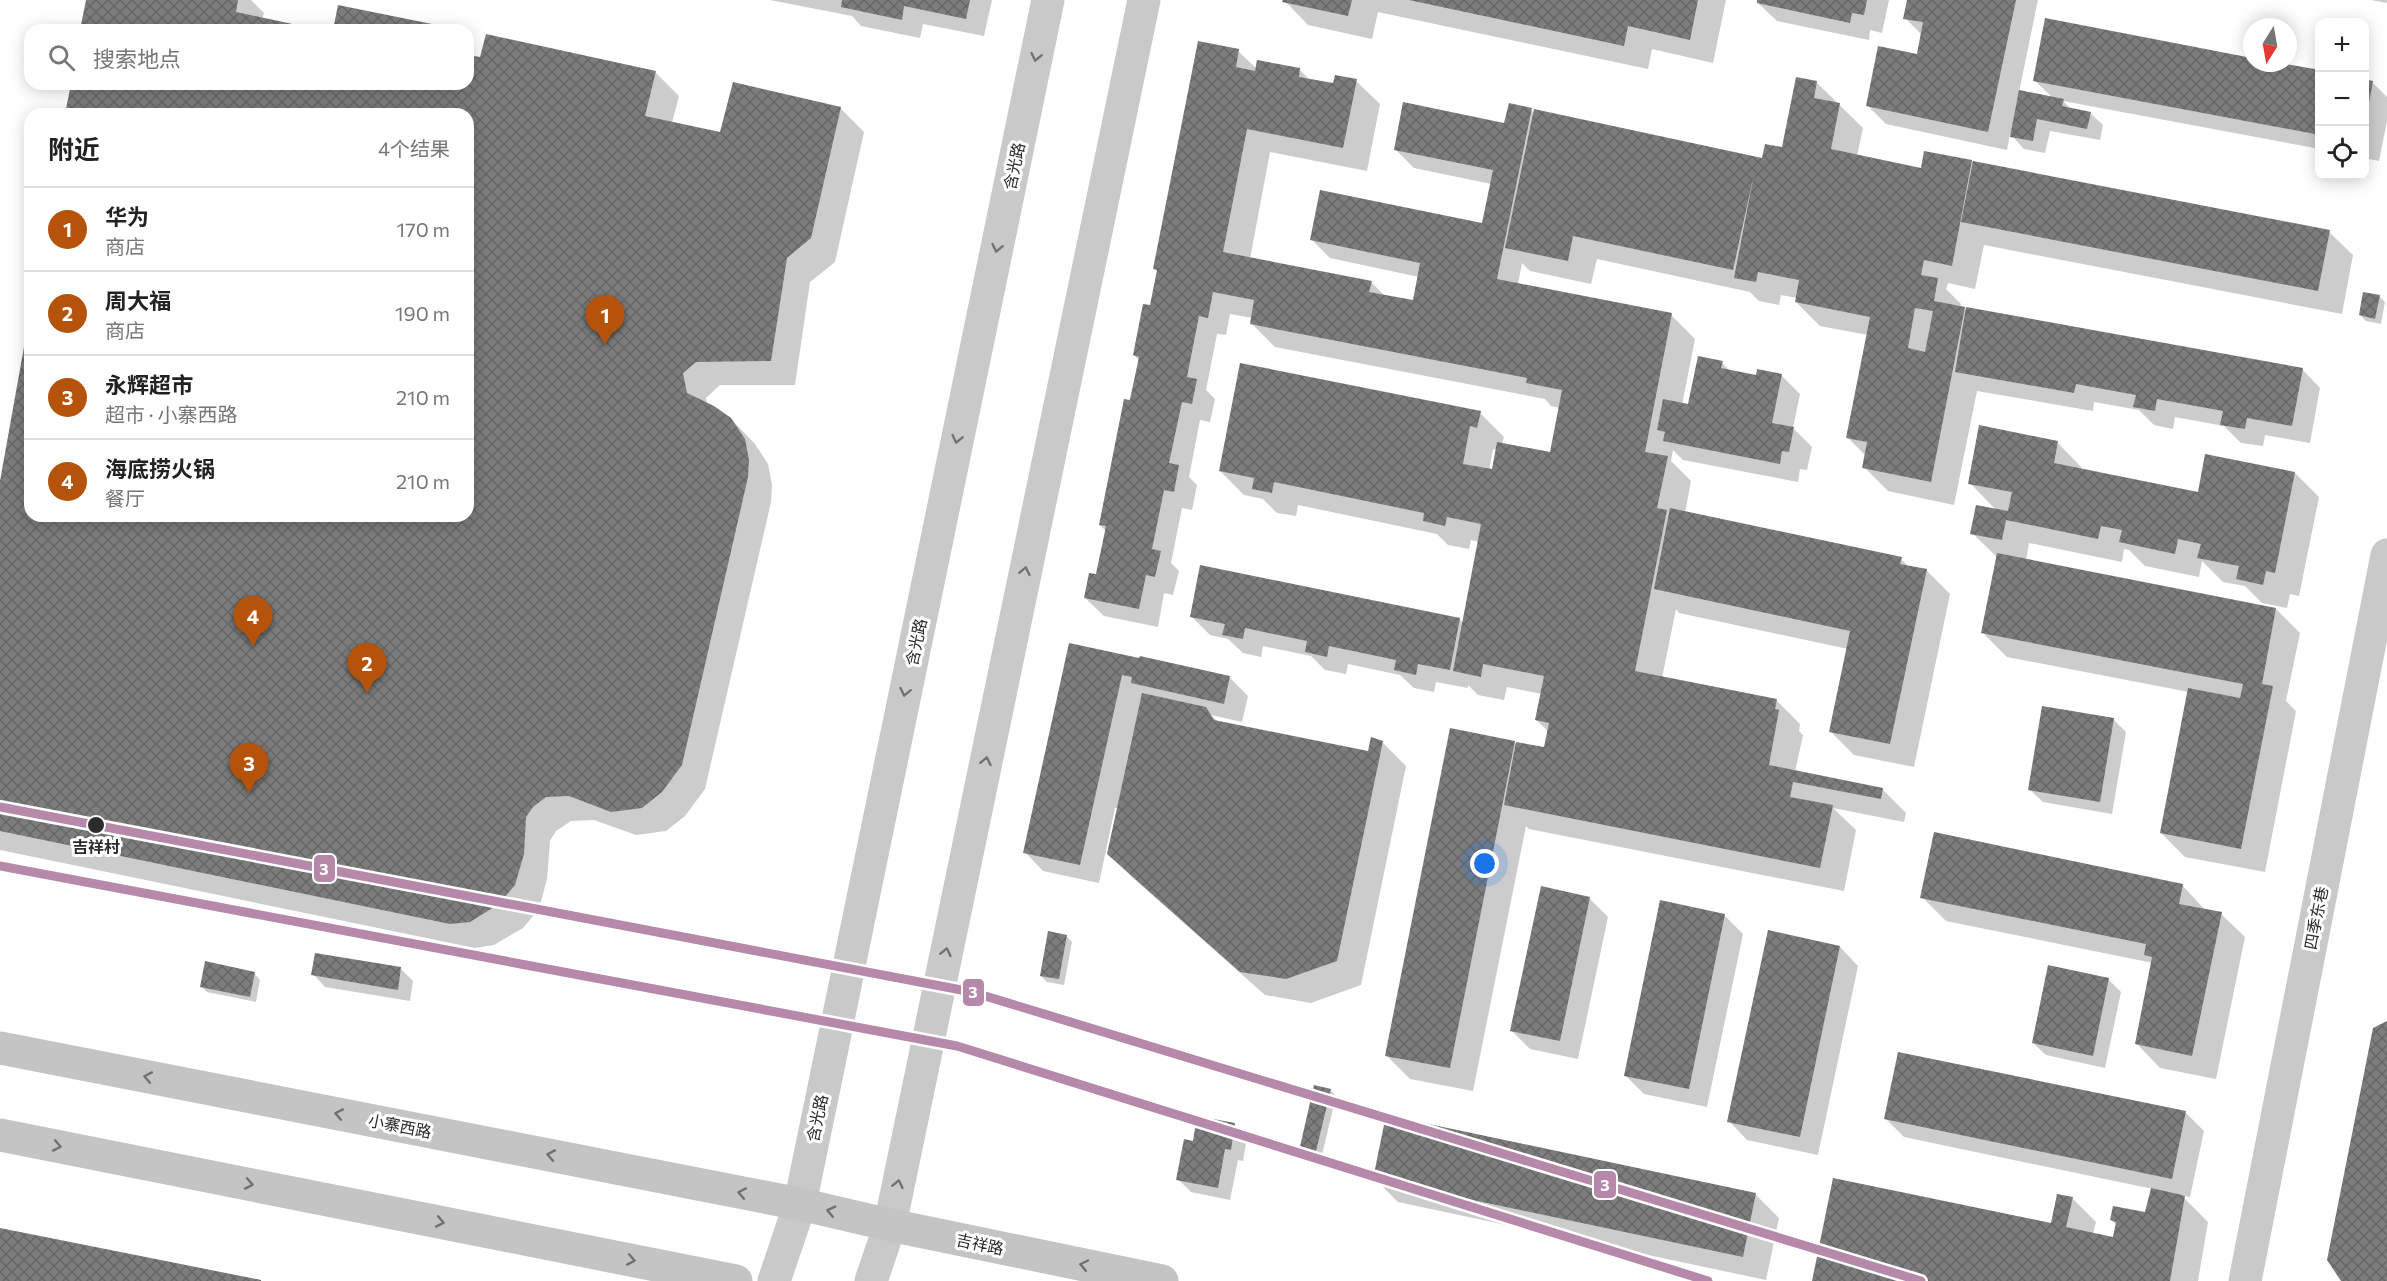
<!DOCTYPE html>
<html lang="zh">
<head>
<meta charset="utf-8">
<style>
	body { margin:0; font-family:Commissioner,"Noto Sans SC",sans-serif; background:#f6f6f6; color:#222 }
	.controls { position:absolute; right:18px; top:18px; display:grid; overflow:hidden; border-radius:12px; box-shadow:0 3px 15px #0003 }
	.controls button { width:54px; height:54px; display:grid; place-items:center; padding:0; border:0; border-bottom:2px solid #e0e0e0; background:#fff; color:#222; font:30px sans-serif }
	.compass { position:absolute; left:2243px; top:18px; width:54px; height:54px; border-radius:50%; background:#fff; box-shadow:0 3px 15px #0003; rotate:191deg }
	.you { position:absolute; left:1485px; top:864px; width:21px; height:21px; margin:-15px; border:4px solid #fff; border-radius:50%; background:#1a73e8; box-shadow:0 0 0 9px #1a73e833 }
	.badge { display:grid; place-items:center; width:39px; height:39px; border-radius:50%; background:#b45309; color:#fff; font-size:20px; font-weight:700 }
	.pin { position:absolute; translate:-50% -50px; filter:drop-shadow(0 2px 3px #0008) }
	.pin::after { content:''; position:absolute; top:32px; width:21px; height:18px; background:inherit; clip-path:polygon(0 0,100% 0,50% 100%) }
	.list { margin:0; padding:0; list-style:none }
	h2 { display:flex; justify-content:space-between; align-items:center; height:78px; margin:0; padding:0 24px; font-size:26px }
	h2 small { font-size:20px; font-weight:400; color:#767676 }
	.list li { display:grid; grid-template-columns:39px 1fr auto; gap:18px; align-items:center; box-sizing:border-box; height:84px; padding:0 24px; border-top:2px solid #e0e0e0 }
	.list b { display:block; font-size:22px; white-space:nowrap }
	.list p { margin:0; font-size:20px; white-space:nowrap; color:#767676 }
	.list em { font-size:20px; font-style:normal; color:#767676 }
	.icon { flex:none; width:33px; height:33px; fill:none; stroke:currentColor; stroke-width:2; stroke-linecap:round; stroke-linejoin:round }
	.map { position:relative; flex:none; width:2387px; height:1281px; overflow:hidden }
	.search { position:absolute; background:#fff; box-shadow:0 3px 15px #0003; left:24px; top:24px; width:450px; height:66px; display:flex; align-items:center; gap:15px; box-sizing:border-box; padding:0 21px; border-radius:18px; color:#767676; font-size:22px }
	.panel { position:absolute; background:#fff; box-shadow:0 3px 15px #0003; left:24px; top:108px; width:450px; height:414px; border-radius:18px }
	.map>svg:first-child { display:block }
</style>
</head>
<body>
<div class="map">
<svg width="2387" height="1281" viewBox="0 0 2387 1281">
	<defs>
		<pattern id="building-cross-hatch" width="8" height="8" patternUnits="userSpaceOnUse" patternTransform="scale(1.5)"><rect width="8" height="8" fill="#7d7d7d"/><path d="M0 0l8 8M0 8l8-8" fill="none" stroke="#676767"/></pattern>
	</defs>
	<rect width="100%" height="100%" fill="#fff"/>
	<!-- shadow -->
	<path fill="#0003" fill-rule="evenodd" d="M 87,0 L 251,0 L 264,13 L 262,19 L 317,30 L 82,30 Z
		M 770,0 L 992,0 L 984,36 L 923,24 L 920,38 L 861,26 L 852,16 Z
		M 1284,0 L 1726,0 L 1713,63 L 1652,49 L 1648,69 L 1378,12 L 1372,39 L 1308,25 Z
		M 1759,0 L 1889,0 L 1882,33 L 1870,30 L 1869,40 L 1777,21 L 1758,3 Z
		M 1908,0 L 2038,0 L 2019,92 L 2053,98 L 2034,80 L 2252,59 L 2252,63 L 2272,63 L 2320,72 L 2320,149 L 2063,101 L 2072,110 L 2090,113 L 2103,125 L 2100,140 L 2050,131 L 2045,153 L 2024,149 L 2010,134 L 2007,150 L 1886,124 L 1868,106 L 1918,56 L 1922,35 L 1905,18 Z
		M 2371,0 L 2387,0 L 2387,3 Z
		M 1238,51 L 1257,69 L 1300,70 L 1311,81 L 1334,85 L 1356,81 L 1380,104 L 1367,171 L 1270,152 L 1250,259 L 1371,282 L 1385,296 L 1414,302 L 1419,277 L 1330,258 L 1312,240 L 1483,224 L 1491,184 L 1414,168 L 1396,150 L 1506,125 L 1531,110 L 1534,113 L 1763,160 L 1783,149 L 1816,82 L 1863,128 L 1857,156 L 1922,169 L 1925,152 L 2329,232 L 2353,255 L 2342,314 L 1984,245 L 1975,289 L 1948,283 L 1946,289 L 1961,304 L 1960,308 L 1967,311 L 2302,369 L 2320,388 L 2310,443 L 2265,435 L 2263,446 L 2241,443 L 2224,426 L 2175,417 L 2173,429 L 2154,425 L 2139,410 L 2094,402 L 2093,411 L 1977,391 L 1954,505 L 1888,491 L 1864,467 L 1866,456 L 1848,438 L 1868,335 L 1820,326 L 1796,302 L 1797,298 L 1781,295 L 1779,305 L 1759,301 L 1750,292 L 1597,259 L 1591,284 L 1530,271 L 1522,263 L 1518,284 L 1671,315 L 1695,339 L 1682,405 L 1690,406 L 1722,363 L 1731,372 L 1757,377 L 1781,375 L 1800,394 L 1793,428 L 1812,447 L 1807,470 L 1800,469 L 1798,482 L 1683,460 L 1673,450 L 1671,461 L 1691,481 L 1685,513 L 1901,559 L 1909,567 L 1926,570 L 1950,594 L 1914,767 L 1854,755 L 1830,731 L 1848,649 L 1679,613 L 1676,609 L 1662,678 L 1776,700 L 1800,724 L 1799,731 L 1803,735 L 1795,772 L 1882,789 L 1906,813 L 1904,822 L 1833,808 L 1856,830 L 1844,891 L 1529,829 L 1526,826 L 1473,1091 L 1410,1079 L 1386,1055 L 1451,730 L 1546,749 L 1549,732 L 1536,720 L 1542,694 L 1507,687 L 1504,700 L 1478,695 L 1468,685 L 1468,688 L 1436,682 L 1434,692 L 1414,688 L 1400,675 L 1348,664 L 1346,674 L 1325,670 L 1311,656 L 1263,646 L 1261,657 L 1243,653 L 1228,639 L 1210,635 L 1191,616 L 1460,620 L 1464,624 L 1479,542 L 1471,540 L 1469,549 L 1448,545 L 1437,534 L 1298,505 L 1296,516 L 1277,513 L 1263,499 L 1244,495 L 1220,471 L 1480,413 L 1504,437 L 1502,444 L 1551,454 L 1560,408 L 1551,406 L 1545,399 L 1275,347 L 1251,323 L 1252,318 L 1230,314 L 1226,335 L 1217,334 L 1206,390 L 1215,399 L 1210,422 L 1200,420 L 1189,477 L 1197,485 L 1192,510 L 1182,508 L 1171,563 L 1179,571 L 1173,595 L 1164,593 L 1158,627 L 1104,616 L 1085,598 L 1097,576 L 1106,531 L 1100,525 L 1139,360 L 1134,355 L 1151,307 L 1158,272 L 1154,268 ZM 1493,449 L 1497,450 L 1493,471 L 1489,471 Z
		M 468,56 L 655,72 L 679,96 L 672,123 L 721,134 L 840,108 L 864,132 L 835,262 L 810,282 L 795,385 L 720,385 L 706,398 L 707,405 L 731,419 L 755,444 L 768,464 L 772,485 L 771,502 L 705,789 L 685,816 L 666,831 L 636,835 L 594,820 L 571,821 L 556,831 L 550,841 L 547,879 L 539,909 L 523,928 L 494,945 L 475,948 L 0,850 L 0,490 L 30,321 L 30,516 L 468,516 L 468,114 L 67,114 L 72,84 L 468,84 Z
		M 2364,81 L 2372,82 L 2387,97 L 2387,121 L 2379,161 L 2364,158 Z
		M 2379,296 L 2385,302 L 2381,324 L 2366,321 L 2360,315 Z
		M 2058,443 L 2081,467 L 2081,470 L 2199,494 L 2295,473 L 2319,497 L 2299,596 L 2290,594 L 2287,608 L 2262,603 L 2245,586 L 2223,582 L 2202,561 L 2199,577 L 2145,566 L 2129,550 L 2124,549 L 2122,562 L 2029,543 L 2026,561 L 2276,609 L 2300,633 L 2286,701 L 2296,711 L 2265,872 L 2185,857 L 2161,833 L 2189,692 L 2007,657 L 1983,633 L 1998,558 L 1972,533 L 1997,511 L 1970,483 Z
		M 1070,645 L 1229,677 L 1248,696 L 1242,722 L 1211,715 L 1218,722 L 1370,753 L 1382,742 L 1406,766 L 1361,985 L 1311,1003 L 1265,995 L 1133,878 L 1109,854 L 1118,808 L 1115,808 L 1099,883 L 1043,871 L 1025,852 Z
		M 2113,719 L 2126,732 L 2112,814 L 2043,802 L 2030,790 Z
		M 2182,885 L 2206,911 L 2221,914 L 2245,937 L 2216,1079 L 2160,1068 L 2137,1044 L 2153,963 L 1946,921 L 1922,897 Z
		M 1589,898 L 1608,917 L 1578,1059 L 1530,1049 L 1511,1030 Z
		M 1662,902 L 1725,916 L 1743,934 L 1707,1107 L 1644,1094 L 1625,1075 Z
		M 1066,936 L 1072,942 L 1064,985 L 1047,982 L 1041,976 Z
		M 1840,947 L 1858,966 L 1818,1155 L 1747,1140 L 1729,1121 Z
		M 401,969 L 413,981 L 410,1001 L 325,987 L 313,974 Z
		M 254,973 L 260,980 L 256,1002 L 207,992 L 201,986 Z
		M 2108,979 L 2121,992 L 2105,1068 L 2046,1055 L 2033,1043 Z
		M 1330,1090 L 1336,1096 L 1322,1155 L 1305,1151 L 1305,1154 L 1321,1158 L 1321,1160 L 1306,1156 L 1300,1150 Z
		M 2186,1113 L 2204,1131 L 2190,1197 L 2181,1195 L 2208,1222 L 2198,1281 L 1813,1281 L 2052,1225 L 2072,1198 L 2096,1222 L 2093,1234 L 2114,1238 L 2117,1225 L 2111,1220 L 2146,1214 L 2153,1189 L 1904,1137 L 1886,1119 Z
		M 1198,1118 L 1235,1125 L 1247,1137 L 1243,1161 L 1238,1160 L 1230,1200 L 1191,1192 L 1178,1179 L 1194,1143 Z
		M 1374,1178 L 1755,1194 L 1779,1218 L 1766,1280 L 1398,1202 Z"/>
	<!-- building -->
	<path fill="url(#building-cross-hatch)" fill-rule="evenodd" d="M 86,0 L 238,0 L 236,12 L 320,30 L 80,30 Z
		M 842,0 L 970,0 L 966,19 L 904,6 L 902,20 L 841,7 Z
		M 1283,0 L 1352,0 L 1348,16 L 1282,2 Z
		M 1409,0 L 1698,0 L 1690,40 L 1628,26 L 1624,46 Z
		M 1757,0 L 1867,0 L 1864,15 L 1852,13 L 1850,23 L 1757,3 Z
		M 1907,0 L 2016,0 L 1988,132 L 1866,106 L 1878,46 L 1917,54 L 1923,22 L 1903,19 Z
		M 338,5 L 432,24 L 430,30 L 333,30 Z
		M 2045,18 L 2252,58 L 2252,63 L 2280,63 L 2320,70 L 2320,135 L 2033,81 Z
		M 486,34 L 656,71 L 645,116 L 720,132 L 733,82 L 841,107 L 811,238 L 787,258 L 771,361 L 696,362 L 683,373 L 687,393 L 714,406 L 731,418 L 745,439 L 749,460 L 748,477 L 682,765 L 662,792 L 642,808 L 611,812 L 569,796 L 546,797 L 533,807 L 526,817 L 524,854 L 515,885 L 499,904 L 470,922 L 450,924 L 0,831 L 0,481 L 29,319 L 30,516 L 468,516 L 468,114 L 65,114 L 71,84 L 468,84 L 468,55 L 480,57 Z
		M 1198,41 L 1239,49 L 1236,67 L 1255,71 L 1257,60 L 1300,68 L 1299,77 L 1333,83 L 1335,75 L 1357,79 L 1343,148 L 1247,129 L 1223,252 L 1372,281 L 1369,292 L 1413,300 L 1420,263 L 1310,240 L 1320,190 L 1482,223 L 1493,170 L 1394,150 L 1403,102 L 1504,123 L 1509,103 L 1532,108 L 1497,279 L 1672,313 L 1645,452 L 1668,456 L 1657,508 L 1667,510 L 1635,671 L 1777,699 L 1775,709 L 1779,710 L 1769,765 L 1883,788 L 1881,799 L 1793,782 L 1790,797 L 1833,805 L 1820,868 L 1504,805 L 1516,742 L 1544,747 L 1549,723 L 1535,720 L 1544,676 L 1483,664 L 1481,677 L 1453,671 L 1481,524 L 1447,517 L 1445,526 L 1423,521 L 1424,513 L 1274,482 L 1272,493 L 1252,489 L 1254,478 L 1219,471 L 1240,363 L 1481,411 L 1477,428 L 1470,426 L 1463,464 L 1492,469 L 1497,442 L 1550,452 L 1562,390 L 1526,383 L 1527,378 L 1250,324 L 1254,300 L 1213,292 L 1208,318 L 1199,316 L 1187,377 L 1197,379 L 1192,404 L 1182,402 L 1169,463 L 1179,465 L 1174,492 L 1164,490 L 1152,549 L 1161,551 L 1155,577 L 1146,575 L 1139,609 L 1084,598 L 1089,573 L 1096,574 L 1106,526 L 1099,525 L 1124,399 L 1130,400 L 1139,357 L 1133,355 L 1143,304 L 1150,305 L 1157,270 L 1153,269 Z
		M 1796,77 L 1817,81 L 1814,98 L 1840,103 L 1831,149 L 1921,168 L 1924,151 L 1972,160 L 1952,266 L 1924,260 L 1921,275 L 1938,278 L 1934,301 L 1965,307 L 1931,482 L 1862,468 L 1867,442 L 1846,438 L 1870,317 L 1795,302 L 1799,280 L 1758,272 L 1756,282 L 1734,278 L 1754,174 L 1733,270 L 1573,236 L 1568,261 L 1505,248 L 1534,109 L 1762,158 L 1765,144 L 1782,147 ZM 1915,308 L 1933,311 L 1925,352 L 1908,348 Z
		M 2364,79 L 2373,81 L 2366,119 L 2364,119 Z
		M 2019,90 L 2064,99 L 2062,106 L 2091,112 L 2087,129 L 2037,119 L 2033,141 L 2010,137 Z
		M 1973,161 L 2330,230 L 2318,291 L 1961,222 Z
		M 2363,292 L 2380,295 L 2375,319 L 2359,315 Z
		M 1966,307 L 2303,368 L 2292,426 L 2247,418 L 2245,429 L 2220,425 L 2223,411 L 2157,399 L 2155,411 L 2133,407 L 2136,395 L 2076,384 L 2074,393 L 1955,372 Z
		M 1698,356 L 1723,361 L 1721,368 L 1756,375 L 1757,369 L 1782,374 L 1772,423 L 1794,427 L 1789,452 L 1782,451 L 1780,464 L 1663,441 L 1665,432 L 1657,430 L 1663,399 L 1688,404 Z
		M 1979,425 L 2058,441 L 2054,463 L 2198,492 L 2205,454 L 2295,472 L 2275,573 L 2266,571 L 2263,585 L 2236,579 L 2239,566 L 2197,558 L 2201,544 L 2178,539 L 2175,554 L 2119,542 L 2122,530 L 2101,526 L 2098,539 L 2006,520 L 2002,540 L 1970,534 L 1976,505 L 2008,511 L 2012,492 L 1968,484 Z
		M 1670,508 L 1902,557 L 1900,564 L 1927,569 L 1890,744 L 1829,732 L 1850,631 L 1654,589 Z
		M 1997,553 L 2276,608 L 2262,684 L 2273,686 L 2241,849 L 2160,833 L 2188,688 L 2240,698 L 2243,684 L 1981,633 Z
		M 1200,565 L 1460,618 L 1450,670 L 1418,664 L 1416,675 L 1394,670 L 1396,660 L 1329,646 L 1327,657 L 1305,652 L 1307,641 L 1245,628 L 1243,639 L 1222,635 L 1225,624 L 1190,617 Z
		M 1069,643 L 1139,658 L 1140,656 L 1230,676 L 1224,704 L 1131,683 L 1132,677 L 1122,675 L 1080,865 L 1023,853 Z
		M 1142,693 L 1206,707 L 1214,720 L 1368,751 L 1371,737 L 1383,741 L 1337,961 L 1286,979 L 1240,972 L 1107,854 Z
		M 2042,706 L 2114,718 L 2100,802 L 2028,790 Z
		M 1450,728 L 1515,741 L 1450,1068 L 1385,1056 Z
		M 1934,832 L 2183,884 L 2179,904 L 2222,912 L 2192,1056 L 2135,1044 L 2152,957 L 2144,955 L 2146,944 L 1920,898 Z
		M 1541,886 L 1590,897 L 1560,1041 L 1510,1031 Z
		M 1660,900 L 1725,914 L 1689,1089 L 1624,1076 Z
		M 1768,930 L 1840,946 L 1800,1137 L 1727,1122 Z
		M 1048,931 L 1067,935 L 1059,979 L 1040,976 Z
		M 315,953 L 401,967 L 398,990 L 311,975 Z
		M 205,961 L 255,972 L 250,997 L 200,987 Z
		M 2048,965 L 2109,978 L 2093,1056 L 2032,1043 Z
		M 2387,1021 L 2387,1281 L 2341,1281 L 2327,1260 L 2373,1028 Z
		M 1898,1052 L 2186,1111 L 2172,1179 L 1884,1119 Z
		M 1314,1085 L 1331,1089 L 1315,1155 L 1299,1151 Z
		M 1386,1115 L 1756,1193 L 1743,1257 L 1373,1179 Z
		M 1197,1116 L 1235,1123 L 1231,1150 L 1225,1149 L 1218,1188 L 1176,1180 L 1184,1139 L 1193,1141 Z
		M 1833,1178 L 2051,1223 L 2057,1194 L 2073,1197 L 2066,1227 L 2113,1237 L 2116,1222 L 2110,1220 L 2113,1206 L 2145,1212 L 2151,1188 L 2178,1194 L 2185,1196 L 2170,1281 L 1812,1281 Z
		M 0,1228 L 261,1280 L 261,1281 L 0,1281 Z"/>
	<g fill="none" stroke-linecap="round" stroke-linejoin="round">
		<!-- secondary -->
		<path stroke="#c9c9c9" stroke-width="33" d="M 774,1281 L 800,1204 L 1048,0
			M 871,1281 L 890,1225 L 1144,0
			M 2245,1281 L 2387,555"/>
		<!-- primary -->
		<path stroke="#c4c4c4" stroke-width="33" d="M 0,1048 L 800,1204 L 890,1225 L 1162,1281
			M 0,1135 L 736,1281"/>
		<defs>
			<path id="metro-1" d="M 0,807 L 972,992 L 1921,1281
				M 0,866 L 957,1046 L 1708,1281"/>
		</defs>
		<!-- metro-1 casing -->
		<use href="#metro-1" stroke="#fff" stroke-width="14"/>
		<!-- metro-1 -->
		<use href="#metro-1" stroke="#b688a9" stroke-width="9"/>
	</g>
	<!-- one-way arrows -->
	<defs><path id="oneway-chevron" d="M-2-3.5L2.5 0L-2 3.5" fill="none" stroke-width="1.6" stroke-linecap="round" stroke-linejoin="round" transform="scale(1.5)"/></defs>
	<g stroke="#727272">
		<use href="#oneway-chevron" transform="translate(1036 57) rotate(102)"/>
		<use href="#oneway-chevron" transform="translate(997 248) rotate(102)"/>
		<use href="#oneway-chevron" transform="translate(957 439) rotate(102)"/>
		<use href="#oneway-chevron" transform="translate(1025 571) rotate(-78)"/>
		<use href="#oneway-chevron" transform="translate(905 692) rotate(102)"/>
		<use href="#oneway-chevron" transform="translate(986 761) rotate(-78)"/>
		<use href="#oneway-chevron" transform="translate(946 952) rotate(-78)"/>
		<use href="#oneway-chevron" transform="translate(898 1184) rotate(-78)"/>
	</g>
	<g stroke="#707070">
		<use href="#oneway-chevron" transform="translate(148 1077) rotate(-169)"/>
		<use href="#oneway-chevron" transform="translate(339 1114) rotate(-169)"/>
		<use href="#oneway-chevron" transform="translate(57 1146) rotate(11)"/>
		<use href="#oneway-chevron" transform="translate(551 1155) rotate(-169)"/>
		<use href="#oneway-chevron" transform="translate(249 1184) rotate(11)"/>
		<use href="#oneway-chevron" transform="translate(742 1193) rotate(-169)"/>
		<use href="#oneway-chevron" transform="translate(831 1211) rotate(-167)"/>
		<use href="#oneway-chevron" transform="translate(440 1222) rotate(11)"/>
		<use href="#oneway-chevron" transform="translate(631 1260) rotate(11)"/>
		<use href="#oneway-chevron" transform="translate(1084 1265) rotate(-168)"/>
	</g>
	<!-- markers -->
	<circle fill="#2b2b2b" stroke="#fff" stroke-width="2" cx="96" cy="825" r="9"/>
	<g text-anchor="middle" stroke-width="6" stroke-linejoin="round" paint-order="stroke">
		<!-- street labels -->
		<g font-size="16" fill="#2b2b2b" stroke="#fff">
			<text transform="translate(1014 166) rotate(-78)" y="6">含光路</text>
			<text transform="translate(916 642) rotate(-78)" y="6">含光路</text>
			<text transform="translate(2316 918) rotate(-79)" y="6">四季东巷</text>
			<text transform="translate(817 1118) rotate(-78)" y="6">含光路</text>
			<text transform="translate(400 1126) rotate(11)" y="6">小寨西路</text>
			<text transform="translate(980 1244) rotate(12)" y="6">吉祥路</text>
		</g>
		<!-- stop labels -->
		<g font-size="16" font-weight="bold" fill="#2b2b2b" stroke="#fff">
			<text x="96" y="853">吉祥村</text>
		</g>
	</g>
	<g stroke="#fff" stroke-width="2">
		<rect x="313" y="854" width="23" height="29" rx="6" fill="#b688a9"/>
		<rect x="962" y="978" width="23" height="29" rx="6" fill="#b688a9"/>
		<rect x="1593" y="1170" width="24" height="29" rx="6" fill="#b688a9"/>
	</g>
	<g font-size="16" text-anchor="middle" font-weight="bold" fill="#fff">
		<text x="324" y="875">3</text>
		<text x="973" y="998">3</text>
		<text x="1605" y="1191">3</text>
	</g>
</svg>
<div class="controls">
<button>+</button>
<button>−</button>
<button><svg class="icon" aria-label="locate" viewBox="0 0 24 24"><circle cx="12" cy="12" r="6"/><path d="M12 2v4M12 18v4M2 12h4M18 12h4"/></svg></button>
</div>
<svg class="compass" viewBox="-18 -18 36 36"><path d="M0-13l5 13h-10z" fill="#e53935"/><path d="M0 13l5-13h-10z" fill="#767676"/></svg>
<div class="you"></div>
<div class="pin badge" style="left:605px;top:345px">1</div>
<div class="pin badge" style="left:367px;top:693px">2</div>
<div class="pin badge" style="left:249px;top:793px">3</div>
<div class="pin badge" style="left:253px;top:646px">4</div>
<div class="search"><svg class="icon" aria-label="search" viewBox="0 0 24 24"><circle cx="10" cy="10" r="6"/><path d="M15 15l6 6"/></svg>搜索地点</div>
<section class="panel">
<h2>附近<small>4个结果</small></h2>
<ul class="list">
<li><span class="badge">1</span><div><b>华为</b><p>商店</p></div><em>170 m</em></li>
<li><span class="badge">2</span><div><b>周大福</b><p>商店</p></div><em>190 m</em></li>
<li><span class="badge">3</span><div><b>永辉超市</b><p>超市 · 小寨西路</p></div><em>210 m</em></li>
<li><span class="badge">4</span><div><b>海底捞火锅</b><p>餐厅</p></div><em>210 m</em></li>
</ul>
</section>
</div>
</body>
</html>
